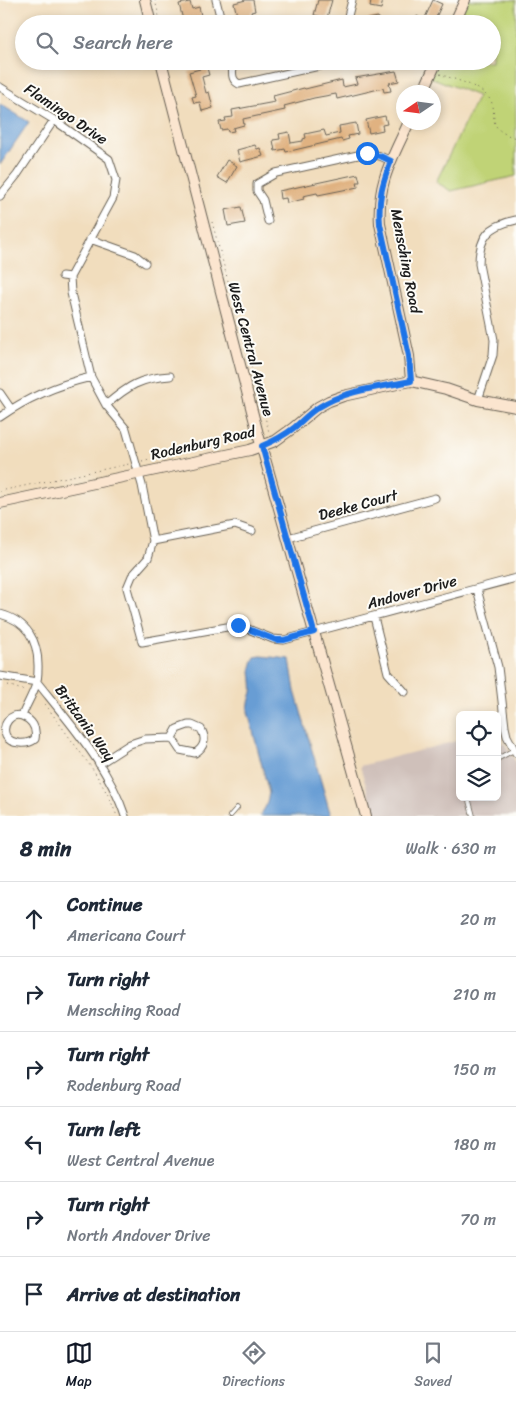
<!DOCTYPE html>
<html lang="en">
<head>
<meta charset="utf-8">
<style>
	body { margin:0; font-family:Sriracha,sans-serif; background:#f6f6f7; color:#1f2937 }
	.controls { position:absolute; right:15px; bottom:15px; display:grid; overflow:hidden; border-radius:8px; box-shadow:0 2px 8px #0003 }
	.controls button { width:45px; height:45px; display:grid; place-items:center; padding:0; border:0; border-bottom:1px solid #e0e1e3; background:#fff; color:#1f2937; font:25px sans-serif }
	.compass { position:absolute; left:396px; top:85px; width:45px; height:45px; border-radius:50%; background:#fff; box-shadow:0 2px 8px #0003; rotate:257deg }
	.stop { position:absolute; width:15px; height:15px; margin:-11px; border:4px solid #1a73e8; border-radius:50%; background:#fff }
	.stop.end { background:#1a73e8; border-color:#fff; box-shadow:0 1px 5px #0008 }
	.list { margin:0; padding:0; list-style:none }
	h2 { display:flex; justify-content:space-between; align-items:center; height:65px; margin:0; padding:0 20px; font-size:21px }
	h2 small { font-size:16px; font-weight:400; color:#747a83 }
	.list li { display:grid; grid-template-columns:32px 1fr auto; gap:15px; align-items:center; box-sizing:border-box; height:75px; padding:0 20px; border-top:1px solid #e0e1e3 }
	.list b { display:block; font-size:19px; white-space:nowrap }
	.list p { margin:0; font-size:16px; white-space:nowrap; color:#747a83 }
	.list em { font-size:16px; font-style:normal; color:#747a83 }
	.icon { flex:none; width:28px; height:28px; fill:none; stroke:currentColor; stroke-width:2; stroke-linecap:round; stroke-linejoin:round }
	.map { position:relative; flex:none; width:516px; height:816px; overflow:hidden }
	.search { position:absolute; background:#fff; box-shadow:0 2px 8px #0003; left:15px; right:15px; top:15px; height:55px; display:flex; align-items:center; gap:12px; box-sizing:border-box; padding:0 18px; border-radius:28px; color:#747a83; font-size:19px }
	.sheet { height:515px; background:#fff }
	nav { display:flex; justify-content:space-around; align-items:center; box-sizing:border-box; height:70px; border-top:1px solid #e0e1e3; background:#fff; font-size:14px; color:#747a83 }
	nav a { display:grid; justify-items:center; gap:2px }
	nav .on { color:#111827 }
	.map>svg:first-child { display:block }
</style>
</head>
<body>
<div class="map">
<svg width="516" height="816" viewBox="0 0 516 816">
	<rect width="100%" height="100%" fill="#fdfcf7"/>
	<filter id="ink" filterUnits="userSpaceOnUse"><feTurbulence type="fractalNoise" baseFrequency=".02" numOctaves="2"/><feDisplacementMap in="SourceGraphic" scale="10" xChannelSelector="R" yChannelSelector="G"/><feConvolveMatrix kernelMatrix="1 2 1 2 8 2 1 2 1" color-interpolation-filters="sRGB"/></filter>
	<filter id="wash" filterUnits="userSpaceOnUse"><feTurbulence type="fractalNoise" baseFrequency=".0096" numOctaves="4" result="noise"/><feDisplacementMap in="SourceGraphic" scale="20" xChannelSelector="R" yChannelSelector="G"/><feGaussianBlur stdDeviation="1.12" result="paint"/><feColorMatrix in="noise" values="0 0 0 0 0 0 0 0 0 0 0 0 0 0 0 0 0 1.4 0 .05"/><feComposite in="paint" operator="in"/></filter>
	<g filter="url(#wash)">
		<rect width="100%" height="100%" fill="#f1ddbd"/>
		<!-- industrial -->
		<path fill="#cfc0ba" d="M 460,740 L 460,797 L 497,797 L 497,745 L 504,743 L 516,762 L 516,816 L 375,816 L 360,766 Z"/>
		<!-- green -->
		<path fill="#c0d376" stroke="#6e7849" d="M 465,0 L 516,0 L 516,176 L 451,191 L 436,182 L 478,96 L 430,77 L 437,61 L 492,61 L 492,24 L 454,24 Z"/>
		<!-- water -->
		<path fill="#679dd4" stroke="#425c78" d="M 0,104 L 29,122 L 0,165 Z
			M 261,656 L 290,659 L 295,691 L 331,816 L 260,816 L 266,806 L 269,793 L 248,712 C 248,704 250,699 252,692 C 254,680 247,668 255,657 Z"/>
		<g id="blocks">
			<!-- building -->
			<path fill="#e0b281" d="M 246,0 L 253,0 L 255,11 L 251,12 L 254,24 L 239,24 L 234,3 Z
				M 318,0 L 332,0 L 327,18 L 314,15 Z
				M 371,0 L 383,0 L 381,9 L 370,7 Z
				M 433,0 L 442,4 L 433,24 L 414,24 L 417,16 L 424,20 Z
				M 190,2 L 192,9 L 199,7 L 203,24 L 193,24 L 191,18 L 183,20 L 179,4 Z
				M 378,17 L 380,24 L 360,24 L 359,21 Z
				M 198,61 L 205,61 L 209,75 L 202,77 L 206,93 L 209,92 L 213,108 L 202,111 L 200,102 L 194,103 L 192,97 L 196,96 L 189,72 L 200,69 Z
				M 396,71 L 399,81 L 389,83 L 391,91 L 384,92 L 383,88 L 337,99 L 336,94 L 314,98 L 284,106 L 285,110 L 243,119 L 244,125 L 233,128 L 234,131 L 228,132 L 227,129 L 221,130 L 219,122 L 226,121 L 225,118 L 233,117 L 232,110 L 275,102 L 273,96 L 304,88 L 305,89 L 342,80 L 343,87 L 357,84 L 355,78 Z
				M 385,116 L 387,124 L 382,125 L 383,130 L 369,133 L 366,120 Z
				M 356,123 L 358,134 L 348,136 L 349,139 L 342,141 L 341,139 L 286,152 L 285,149 L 275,151 L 273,140 L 280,139 L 279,134 L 289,132 L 291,143 L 303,141 L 303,139 L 306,138 L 305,134 L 324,130 L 326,136 L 340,133 L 339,126 Z
				M 255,145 L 257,149 L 260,148 L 263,156 L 240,162 L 237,150 Z
				M 227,160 L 237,166 L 227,183 L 217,177 Z
				M 358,174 L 360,182 L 357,182 L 358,187 L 318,195 L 317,193 L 303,196 L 304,199 L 287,203 L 286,198 L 280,199 L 279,191 Z
				M 241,207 L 245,223 L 228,226 L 225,210 Z"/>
		</g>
	</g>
	<g filter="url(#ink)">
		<use href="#blocks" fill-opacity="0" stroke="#676054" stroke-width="1"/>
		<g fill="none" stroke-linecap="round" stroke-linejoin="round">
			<defs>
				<path id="lane" d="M 497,759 L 514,750
					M 468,797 L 473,816
					M 230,816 L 237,808"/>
				<path id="street" d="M 216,0 L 222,24
					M 346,24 L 352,0
					M 232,61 C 234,70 229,79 239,84 L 342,61
					M 0,87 L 54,120 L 109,159 L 116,180 L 113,198 L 70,277 L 71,293 L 91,377 L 106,405 L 126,429 L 142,485 L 153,541 L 148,558 L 132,576 L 127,588 L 142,642 L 238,625 L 273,639 L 284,640 L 516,578
					M 0,196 L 17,175 L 54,120
					M 268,221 L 263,200 L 257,191 L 257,184 L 276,173 L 367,153 L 380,156 L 391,161
					M 90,239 L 135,255 L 145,263
					M 62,276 L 70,277
					M 0,393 L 11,409
					M 478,400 L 493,355 L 494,340 L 479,264 C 479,236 489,226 516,220
					M 106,405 C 128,386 140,378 170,376
					M 0,417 C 28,397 57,385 91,377
					M 288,538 L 435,498
					M 153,541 L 235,525 L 252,531
					M 477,589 L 498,667 L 505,727 L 507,736 L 516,753
					M 0,614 C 27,621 39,641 38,669 C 38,674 38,679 36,684 C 33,695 26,705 22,716 C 11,712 1,725 6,736 C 11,745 28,745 35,739 C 37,728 32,720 22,716
					M 374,617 L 388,673 L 405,692
					M 0,676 L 37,682 C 69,722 109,767 125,816
					M 188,725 L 192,725 L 201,729 C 207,739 204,748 195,753 L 180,750 L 172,738 L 177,729 Z
					M 99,764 L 130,744 L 145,739 L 172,738"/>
				<path id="secondary" d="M 145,0 L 151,24
					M 454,24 L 465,0
					M 161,61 L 258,434 L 366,816
					M 423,92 L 437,61
					M 409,122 C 392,159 377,182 380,224 L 409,356 L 411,381
					M 0,503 L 250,450 L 275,441 L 293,428 L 318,407 L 329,401 L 343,396 L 411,381 L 446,389 L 478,400 L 516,407"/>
			</defs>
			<!-- lane casing -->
			<use href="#lane" stroke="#676054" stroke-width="5.5"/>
			<!-- street casing -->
			<use href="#street" stroke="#676054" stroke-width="9"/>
			<!-- secondary casing -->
			<use href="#secondary" stroke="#676054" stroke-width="12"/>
			<!-- path -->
			<path stroke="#676054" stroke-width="1" stroke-dasharray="1 4" stroke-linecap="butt" d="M 155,0 L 161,24
				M 440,74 C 455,80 475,84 486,95 C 504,111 479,127 516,138
				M 212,222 L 269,432
				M 142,461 L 183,450 L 197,449 L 215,442 L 249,437
				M 0,491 L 129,464
				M 8,685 L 25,691
				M 45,704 L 94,771 L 108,795
				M 110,799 L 117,816"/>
			<!-- lane -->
			<use href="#lane" stroke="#fff" stroke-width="4"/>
			<!-- street -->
			<use href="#street" stroke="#fff" stroke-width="7"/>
			<!-- secondary -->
			<use href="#secondary" stroke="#fbe5cf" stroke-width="10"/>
		</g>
	</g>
	<g fill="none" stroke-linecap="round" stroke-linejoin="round" filter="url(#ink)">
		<!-- route -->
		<path stroke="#1a73e8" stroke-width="6" d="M 238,625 L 276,640 L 284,640 L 314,632 L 262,446 C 274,441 285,435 295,427 C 303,420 310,412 319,407 C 345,390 381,387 411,381 L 409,356 L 380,224 C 378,199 382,184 391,161 L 380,156 L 367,153"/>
	</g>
	<g text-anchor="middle" stroke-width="4" stroke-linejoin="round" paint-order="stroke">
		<!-- street labels -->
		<g font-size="15" fill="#1c1c1c" stroke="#fdfcf7">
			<text transform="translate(66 114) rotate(34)" y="5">Flamingo Drive</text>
			<text transform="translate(406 261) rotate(79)" y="5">Mensching Road</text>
			<text transform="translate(251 349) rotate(75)" y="5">West Central Avenue</text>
			<text transform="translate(203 443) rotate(-13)" y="5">Rodenburg Road</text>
			<text transform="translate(358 505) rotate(-15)" y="5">Deeke Court</text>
			<text transform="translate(412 592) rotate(-15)" y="5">Andover Drive</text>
			<text transform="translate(85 723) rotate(54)" y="5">Brittania Way</text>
		</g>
	</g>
</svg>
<div class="controls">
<button><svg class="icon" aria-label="locate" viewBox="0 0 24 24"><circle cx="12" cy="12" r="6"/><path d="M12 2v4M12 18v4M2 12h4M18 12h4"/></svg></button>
<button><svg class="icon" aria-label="layers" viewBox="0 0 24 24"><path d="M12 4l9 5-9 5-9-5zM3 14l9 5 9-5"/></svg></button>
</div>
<svg class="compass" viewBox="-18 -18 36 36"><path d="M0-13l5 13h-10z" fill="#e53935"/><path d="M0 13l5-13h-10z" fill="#747a83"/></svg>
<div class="stop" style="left:367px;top:153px"></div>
<div class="stop end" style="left:238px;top:625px"></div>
<div class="search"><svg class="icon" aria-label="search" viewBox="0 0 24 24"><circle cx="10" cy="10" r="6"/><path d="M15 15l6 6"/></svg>Search here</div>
</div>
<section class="sheet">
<h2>8 min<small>Walk · 630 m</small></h2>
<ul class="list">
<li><svg class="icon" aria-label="ahead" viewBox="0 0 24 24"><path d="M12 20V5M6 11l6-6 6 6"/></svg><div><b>Continue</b><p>Americana Court</p></div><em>20 m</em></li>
<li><svg class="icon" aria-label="right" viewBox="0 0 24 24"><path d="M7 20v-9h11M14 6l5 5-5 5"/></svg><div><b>Turn right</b><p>Mensching Road</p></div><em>210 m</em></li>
<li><svg class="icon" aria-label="right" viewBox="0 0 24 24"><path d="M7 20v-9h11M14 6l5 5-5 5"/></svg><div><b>Turn right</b><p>Rodenburg Road</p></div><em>150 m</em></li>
<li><svg class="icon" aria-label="left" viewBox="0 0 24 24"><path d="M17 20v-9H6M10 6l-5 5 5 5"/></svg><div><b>Turn left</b><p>West Central Avenue</p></div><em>180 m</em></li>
<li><svg class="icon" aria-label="right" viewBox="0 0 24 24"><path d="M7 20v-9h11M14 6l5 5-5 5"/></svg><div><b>Turn right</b><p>North Andover Drive</p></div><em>70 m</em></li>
<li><svg class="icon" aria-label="arrive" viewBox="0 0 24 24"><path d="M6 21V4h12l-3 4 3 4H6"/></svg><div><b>Arrive at destination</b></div></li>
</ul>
</section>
<nav>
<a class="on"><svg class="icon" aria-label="map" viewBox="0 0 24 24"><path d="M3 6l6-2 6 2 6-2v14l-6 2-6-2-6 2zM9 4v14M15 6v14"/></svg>Map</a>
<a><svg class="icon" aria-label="directions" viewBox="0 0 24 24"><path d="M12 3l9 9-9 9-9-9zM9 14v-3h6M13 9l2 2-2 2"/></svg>Directions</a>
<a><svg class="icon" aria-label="saved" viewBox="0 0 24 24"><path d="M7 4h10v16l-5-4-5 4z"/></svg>Saved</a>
</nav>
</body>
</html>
